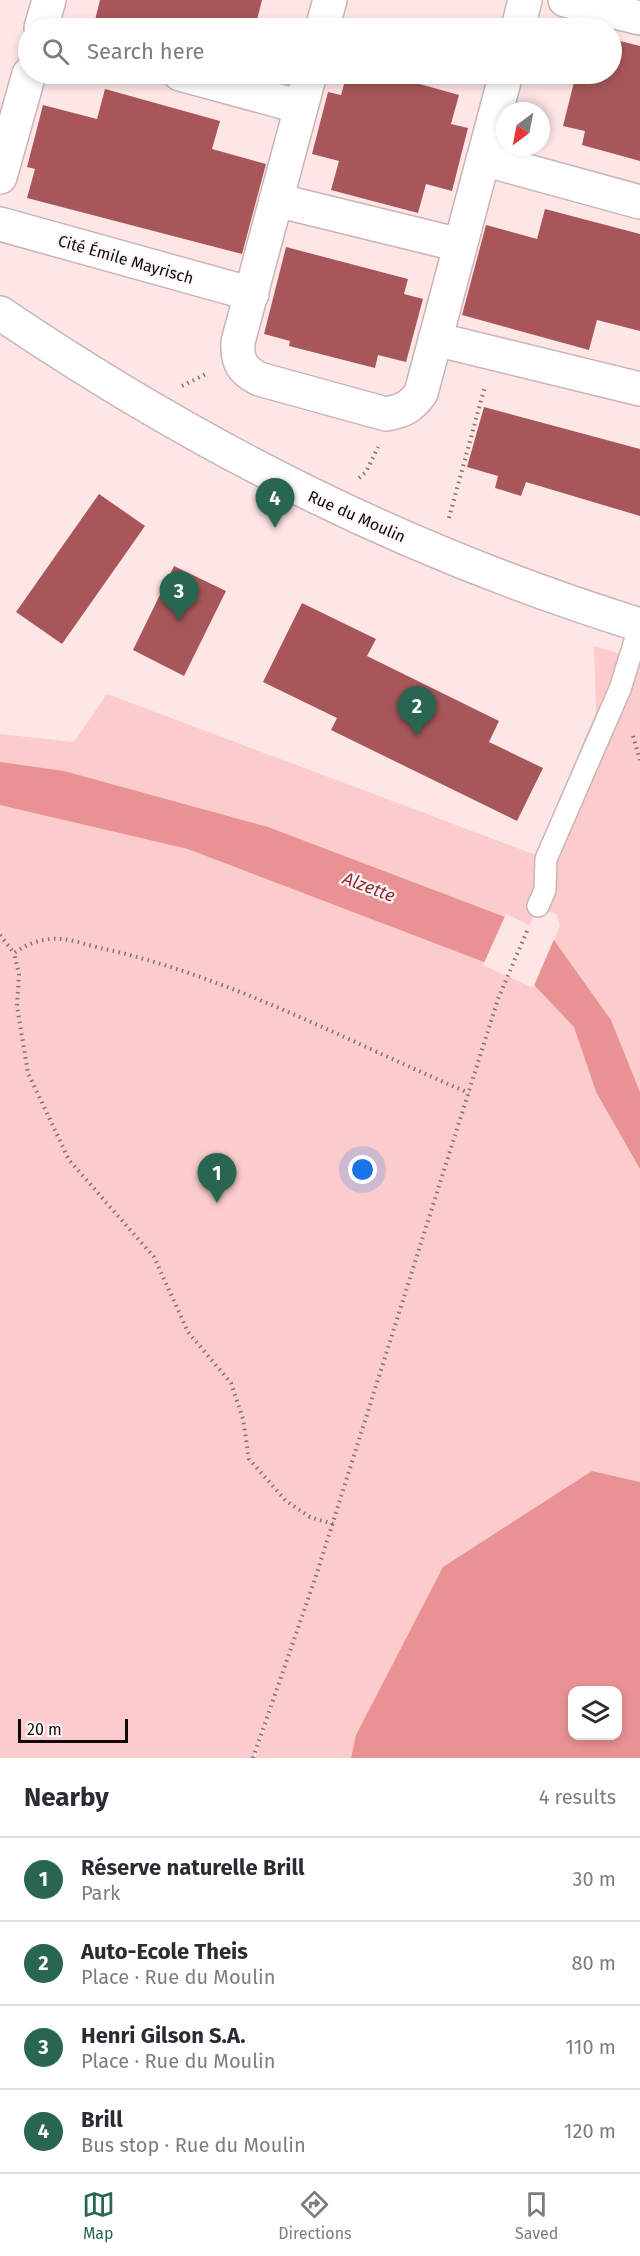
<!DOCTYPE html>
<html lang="en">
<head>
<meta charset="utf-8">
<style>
	body { margin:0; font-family:"Fira Sans",sans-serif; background:#f7f7f7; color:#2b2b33 }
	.controls { position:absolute; right:18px; bottom:18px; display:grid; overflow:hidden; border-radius:12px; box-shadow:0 3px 9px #0003 }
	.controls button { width:54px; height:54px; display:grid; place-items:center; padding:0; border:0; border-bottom:2px solid #e1e1e2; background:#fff; color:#2b2b33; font:30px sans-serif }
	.compass { position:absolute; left:496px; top:102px; width:54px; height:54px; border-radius:50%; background:#fff; box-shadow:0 3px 9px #0003; rotate:212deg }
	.scale { position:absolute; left:18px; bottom:15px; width:110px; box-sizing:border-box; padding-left:6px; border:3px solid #110a0a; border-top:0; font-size:16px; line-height:21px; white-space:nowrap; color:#110a0a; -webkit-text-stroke:4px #fdf8f8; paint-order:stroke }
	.you { position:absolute; left:363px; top:1170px; width:21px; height:21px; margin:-15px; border:4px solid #fff; border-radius:50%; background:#1a73e8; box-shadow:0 0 0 9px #1a73e833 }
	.badge { display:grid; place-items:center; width:39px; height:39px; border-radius:50%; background:#286652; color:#fff; font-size:20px; font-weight:700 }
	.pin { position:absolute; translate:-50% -50px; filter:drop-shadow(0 2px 3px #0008) }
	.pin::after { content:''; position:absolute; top:32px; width:21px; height:18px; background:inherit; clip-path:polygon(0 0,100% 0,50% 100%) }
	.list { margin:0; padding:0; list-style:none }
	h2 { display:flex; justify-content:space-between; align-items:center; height:78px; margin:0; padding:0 24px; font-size:26px }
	h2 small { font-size:20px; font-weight:400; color:#7c7c81 }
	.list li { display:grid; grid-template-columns:39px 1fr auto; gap:18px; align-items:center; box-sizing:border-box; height:84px; padding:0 24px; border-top:2px solid #e1e1e2 }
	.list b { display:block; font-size:22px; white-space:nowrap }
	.list p { margin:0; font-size:20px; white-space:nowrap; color:#7c7c81 }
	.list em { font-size:20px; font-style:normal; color:#7c7c81 }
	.icon { flex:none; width:33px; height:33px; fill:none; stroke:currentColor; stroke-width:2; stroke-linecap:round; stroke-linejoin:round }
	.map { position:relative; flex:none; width:640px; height:1758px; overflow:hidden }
	.search { position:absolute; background:#fff; box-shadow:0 3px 9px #0003; left:18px; right:18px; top:18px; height:66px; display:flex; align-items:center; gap:15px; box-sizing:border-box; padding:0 21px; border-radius:33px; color:#7c7c81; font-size:22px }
	.sheet { height:414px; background:#fff }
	nav { display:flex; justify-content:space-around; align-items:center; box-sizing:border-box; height:84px; border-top:2px solid #e1e1e2; background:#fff; font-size:16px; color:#7c7c81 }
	nav a { display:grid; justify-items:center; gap:3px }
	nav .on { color:#286652 }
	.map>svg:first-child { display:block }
</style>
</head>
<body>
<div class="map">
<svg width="640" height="1758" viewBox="0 0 640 1758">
	<rect width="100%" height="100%" fill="#fde6e5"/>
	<!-- green -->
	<path fill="#fbcccb" d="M 594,646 L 640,660 L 640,1092 L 611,1020 L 554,940 L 560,926 L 557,915 L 538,906 L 509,973 L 534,985 L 574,1027 L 596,1092 L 640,1169 L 640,1482 L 592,1471 L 356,1735 L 351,1758 L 255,1758 L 277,1691 L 253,1758 L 0,1758 L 0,734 L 74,742 L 107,694 L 536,855 L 596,712 Z"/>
	<!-- water -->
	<path fill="#e99293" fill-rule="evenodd" d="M 0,762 L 64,771 L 268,827 L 505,917 L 554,940 L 611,1020 L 640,1092 L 640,1169 L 596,1092 L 574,1027 L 534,985 L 484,962 L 188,849 L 0,805 Z
		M 592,1471 L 640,1482 L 640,1758 L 351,1758 L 356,1735 L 443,1567 ZM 572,1690 L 618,1690 L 618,1736 L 572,1736 Z"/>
	<!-- pier -->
	<path fill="#fde6e5" d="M 506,914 L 555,937 L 533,988 L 483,965 Z"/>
	<!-- building -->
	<path fill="#a7575a" d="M 100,0 L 262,0 L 255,28 L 93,28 Z
		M 612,39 L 640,46 L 640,161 L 582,145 L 585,131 L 563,126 L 576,74 L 612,74 Z
		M 347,74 L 384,74 L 459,95 L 451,124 L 468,128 L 452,191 L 426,184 L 418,213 L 331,190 L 339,161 L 312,154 L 328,92 L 341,95 Z
		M 105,89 L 220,121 L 212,149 L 266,164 L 242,254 L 27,198 L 35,169 L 27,167 L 43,105 L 97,119 Z
		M 545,209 L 640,234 L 640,331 L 597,320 L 589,350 L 462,315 L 486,225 L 537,239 Z
		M 286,247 L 408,279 L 404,294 L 423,299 L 406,362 L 378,355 L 375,368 L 289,346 L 290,341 L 264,334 Z
		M 484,407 L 640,449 L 640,516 L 526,482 L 521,496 L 495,488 L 498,476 L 467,467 Z
		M 99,494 L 145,526 L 62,644 L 16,612 Z
		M 174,566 L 226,591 L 184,676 L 133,650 Z
		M 302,603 L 376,639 L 367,656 L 499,721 L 489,742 L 543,768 L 517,821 L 331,730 L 337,718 L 263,682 Z"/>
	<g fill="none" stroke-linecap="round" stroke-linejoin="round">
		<defs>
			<path id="service" d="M 538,906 L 545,890 L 546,859 L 620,689 L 640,625"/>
			<path id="minor" d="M 565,0 L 640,18
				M 41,28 L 49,0
				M 322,28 L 330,0
				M 518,28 L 525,0
				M 180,74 L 301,107
				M 310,74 L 238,342 C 237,362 242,370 259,379 L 386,414 C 403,411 411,407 421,393 L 506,74
				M 483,159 L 640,202
				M 0,177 L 29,74
				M 276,200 L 460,245
				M 0,224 L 252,294
				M 435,339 L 640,389"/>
			<path id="secondary" d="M 0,313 C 201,449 408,553 640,625"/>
		</defs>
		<!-- service casing -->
		<use href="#service" stroke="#cab4b4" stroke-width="24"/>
		<!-- minor casing -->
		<use href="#minor" stroke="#cab4b4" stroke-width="36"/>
		<!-- secondary casing -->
		<use href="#secondary" stroke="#cab4b4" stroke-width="36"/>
		<!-- path -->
		<path stroke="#827373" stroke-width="4" stroke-dasharray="1.5 4.5" stroke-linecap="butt" d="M 182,386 L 208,373
			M 359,478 L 366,472 L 378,447
			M 449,518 L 485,386
			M 633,736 L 640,760
			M 0,935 L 14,953
			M 333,1524 L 310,1517 L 286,1501 L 249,1459 L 243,1419 L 231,1383 L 188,1332 L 154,1257 L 69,1160 L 28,1073 L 17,1006 L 19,974 L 14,953 C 26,945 37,940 51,939 C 67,937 89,946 105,949 C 233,978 349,1042 469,1093
			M 253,1758 L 316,1576 L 498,999 L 527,931"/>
		<!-- service -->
		<use href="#service" stroke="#fff" stroke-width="21"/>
		<!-- minor -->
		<use href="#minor" stroke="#fff" stroke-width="33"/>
		<!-- secondary -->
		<use href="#secondary" stroke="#fff" stroke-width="33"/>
	</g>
	<g text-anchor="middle" stroke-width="4.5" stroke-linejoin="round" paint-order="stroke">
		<!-- street labels -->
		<g font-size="16" fill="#110a0a" stroke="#fdf8f8">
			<text transform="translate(126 259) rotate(16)" y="6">Cité Émile Mayrisch</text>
			<text transform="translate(357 516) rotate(24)" y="6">Rue du Moulin</text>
		</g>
		<!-- water labels -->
		<g font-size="18" font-style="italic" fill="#912c35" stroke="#fdf8f8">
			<text transform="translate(369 887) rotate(21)" y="6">Alzette</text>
		</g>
	</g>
</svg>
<div class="controls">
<button><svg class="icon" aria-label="layers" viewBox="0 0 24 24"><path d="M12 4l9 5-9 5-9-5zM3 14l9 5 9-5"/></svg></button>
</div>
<svg class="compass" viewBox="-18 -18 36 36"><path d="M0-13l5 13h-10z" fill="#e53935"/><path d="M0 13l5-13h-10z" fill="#7c7c81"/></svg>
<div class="scale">20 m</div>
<div class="you"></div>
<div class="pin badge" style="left:217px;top:1203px">1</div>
<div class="pin badge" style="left:417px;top:736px">2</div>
<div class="pin badge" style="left:179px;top:621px">3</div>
<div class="pin badge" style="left:275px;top:528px">4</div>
<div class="search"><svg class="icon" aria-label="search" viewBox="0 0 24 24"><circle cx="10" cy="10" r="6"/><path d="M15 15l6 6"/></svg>Search here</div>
</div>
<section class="sheet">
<h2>Nearby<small>4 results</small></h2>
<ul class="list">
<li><span class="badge">1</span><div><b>Réserve naturelle Brill</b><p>Park</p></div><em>30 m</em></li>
<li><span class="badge">2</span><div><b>Auto-Ecole Theis</b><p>Place · Rue du Moulin</p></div><em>80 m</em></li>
<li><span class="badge">3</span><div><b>Henri Gilson S.A.</b><p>Place · Rue du Moulin</p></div><em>110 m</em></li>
<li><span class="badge">4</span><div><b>Brill</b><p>Bus stop · Rue du Moulin</p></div><em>120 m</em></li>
</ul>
</section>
<nav>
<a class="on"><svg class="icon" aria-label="map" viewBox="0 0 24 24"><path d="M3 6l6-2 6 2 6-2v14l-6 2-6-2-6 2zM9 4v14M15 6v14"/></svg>Map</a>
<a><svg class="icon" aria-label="directions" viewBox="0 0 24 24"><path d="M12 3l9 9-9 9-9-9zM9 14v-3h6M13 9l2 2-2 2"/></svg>Directions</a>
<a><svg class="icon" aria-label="saved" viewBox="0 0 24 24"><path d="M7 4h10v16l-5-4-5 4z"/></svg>Saved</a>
</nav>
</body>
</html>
